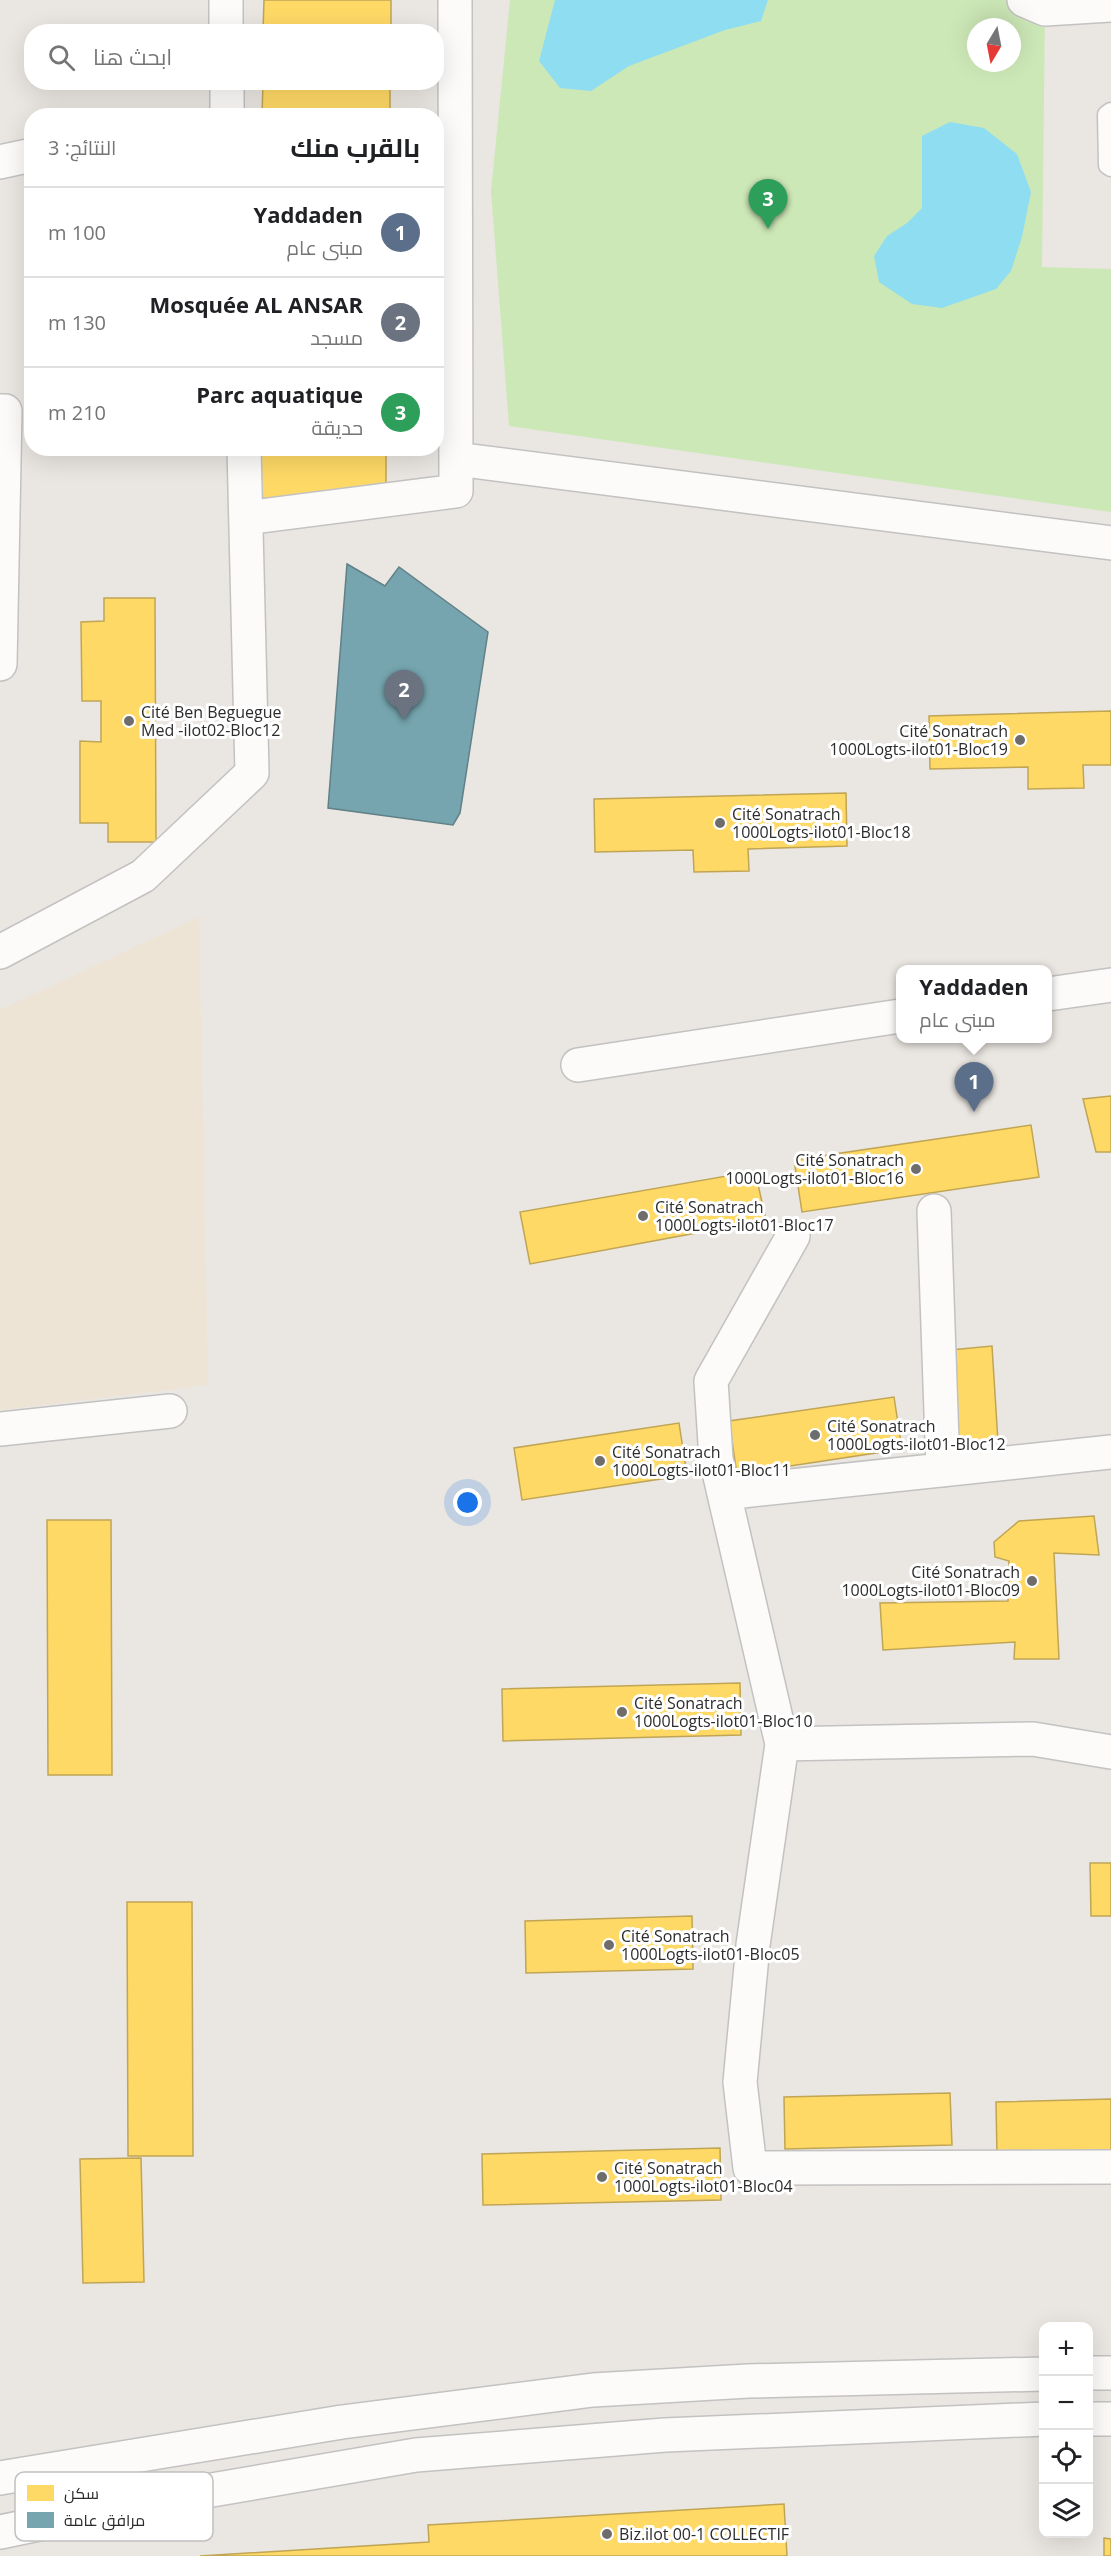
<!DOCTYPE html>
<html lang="ar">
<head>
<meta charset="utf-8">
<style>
	body { margin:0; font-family:"Open Sans",Cairo,sans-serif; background:#f6f6f6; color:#202124; direction:rtl }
	.controls { position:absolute; right:18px; bottom:18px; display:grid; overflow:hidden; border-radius:12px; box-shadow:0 6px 24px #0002 }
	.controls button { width:54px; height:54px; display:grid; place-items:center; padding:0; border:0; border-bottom:2px solid #e0e0e0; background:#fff; color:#202124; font:30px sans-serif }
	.compass { position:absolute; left:967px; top:18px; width:54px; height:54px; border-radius:50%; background:#fff; box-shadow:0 6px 24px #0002; rotate:190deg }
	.you { position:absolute; left:468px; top:1503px; width:21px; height:21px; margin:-15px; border:4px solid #fff; border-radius:50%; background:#1a73e8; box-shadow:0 0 0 9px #1a73e833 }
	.badge { display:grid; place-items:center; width:39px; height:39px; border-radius:50%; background:#ea580c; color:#fff; font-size:20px; font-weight:700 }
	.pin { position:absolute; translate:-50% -50px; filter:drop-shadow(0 2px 3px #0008) }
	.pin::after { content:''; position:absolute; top:32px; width:21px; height:18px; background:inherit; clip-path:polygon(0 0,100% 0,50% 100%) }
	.popup { position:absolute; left:896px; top:965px; width:156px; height:78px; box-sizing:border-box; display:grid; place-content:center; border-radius:12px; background:#fff; filter:drop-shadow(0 2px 4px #0005); font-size:20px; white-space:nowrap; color:#757577 }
	.popup b { font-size:22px; color:#202124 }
	.popup::after { content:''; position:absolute; left:50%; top:100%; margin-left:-12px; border:12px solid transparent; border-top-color:#fff }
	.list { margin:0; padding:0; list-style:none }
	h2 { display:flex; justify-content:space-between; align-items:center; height:78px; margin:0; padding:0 24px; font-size:26px }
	h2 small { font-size:20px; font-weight:400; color:#757577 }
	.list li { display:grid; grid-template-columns:39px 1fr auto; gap:18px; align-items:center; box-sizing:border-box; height:90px; padding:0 24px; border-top:2px solid #e0e0e0 }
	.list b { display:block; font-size:22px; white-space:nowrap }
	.list p { margin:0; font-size:20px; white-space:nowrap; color:#757577 }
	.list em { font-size:20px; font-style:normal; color:#757577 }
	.icon { flex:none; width:33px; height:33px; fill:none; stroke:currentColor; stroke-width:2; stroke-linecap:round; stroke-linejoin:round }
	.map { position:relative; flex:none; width:1111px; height:2556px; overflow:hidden; direction:ltr }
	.search { position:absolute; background:#fff; box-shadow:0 6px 24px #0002; left:24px; top:24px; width:420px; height:66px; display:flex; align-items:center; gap:15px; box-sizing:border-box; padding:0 21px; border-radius:24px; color:#757577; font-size:22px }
	.panel { position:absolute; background:#fff; box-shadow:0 6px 24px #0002; left:24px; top:108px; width:420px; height:348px; border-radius:24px; direction:rtl }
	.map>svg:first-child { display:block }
</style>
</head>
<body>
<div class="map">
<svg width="1111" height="2556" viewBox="0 0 1111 2556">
	<rect width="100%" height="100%" fill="#eae6e1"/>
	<!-- education -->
	<path fill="#eee4d5" d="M 199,917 L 208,1385 L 0,1410 L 0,1010 Z"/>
	<!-- green -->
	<path fill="#cde8b7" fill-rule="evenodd" d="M 510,0 L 1023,0 L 1045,9 L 1042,267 L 1111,269 L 1111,512 L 509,426 L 491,191 ZM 976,27 L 1012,27 L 1012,63 L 976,63 Z"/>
	<!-- water -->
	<path fill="#8fddf1" d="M 555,0 L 768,0 L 761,21 L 725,30 L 629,66 L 591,91 L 560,88 L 539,61 Z
		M 950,122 L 984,128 L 1017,154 L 1031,192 L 1022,237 L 1011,271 L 996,289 L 942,308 L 912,304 L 879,282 L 874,256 L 887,236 L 907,223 L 922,208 L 922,136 Z"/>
	<!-- homes -->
	<path fill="#ffd966" stroke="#c0a555" stroke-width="1.5" d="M 264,0 L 391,0 L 391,32 L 263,32 Z
		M 263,82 L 390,82 L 390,116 L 262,116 Z
		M 259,448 L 386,448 L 386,500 L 258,498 Z
		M 104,598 L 155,598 L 156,842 L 108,842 L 108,823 L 80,823 L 80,741 L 101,742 L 101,701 L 82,701 L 81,622 L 104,621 Z
		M 1111,711 L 1111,765 L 1083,765 L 1084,788 L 1028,789 L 1028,767 L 930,769 L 929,716 Z
		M 846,793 L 847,846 L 748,849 L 749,871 L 694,872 L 693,850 L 595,852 L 594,799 Z
		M 1111,1096 L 1111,1152 L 1096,1152 L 1083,1099 Z
		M 1031,1125 L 1039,1177 L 802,1212 L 794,1160 Z
		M 755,1171 L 766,1220 L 530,1264 L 520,1212 Z
		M 992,1346 L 998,1442 L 949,1445 L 940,1351 Z
		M 894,1397 L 902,1449 L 737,1474 L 729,1421 Z
		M 679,1423 L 687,1475 L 522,1500 L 514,1448 Z
		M 1094,1516 L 1099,1555 L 1054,1553 L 1059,1659 L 1014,1659 L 1015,1642 L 883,1650 L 880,1603 L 1008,1601 L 1009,1561 L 995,1557 L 994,1542 L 1019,1521 Z
		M 47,1520 L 111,1520 L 112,1775 L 48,1775 Z
		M 740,1683 L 741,1735 L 503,1741 L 502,1689 Z
		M 1090,1863 L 1111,1863 L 1111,1916 L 1091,1916 Z
		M 127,1902 L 192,1902 L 193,2156 L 128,2156 Z
		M 692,1916 L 693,1969 L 526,1973 L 525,1921 Z
		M 950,2093 L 952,2145 L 785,2149 L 784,2097 Z
		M 1111,2099 L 1111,2152 L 997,2155 L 996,2102 Z
		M 720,2148 L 721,2200 L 483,2205 L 482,2154 Z
		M 141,2158 L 144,2282 L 83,2283 L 80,2159 Z
		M 784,2504 L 787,2556 L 200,2556 L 429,2542 L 428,2525 Z
		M 1104,2538 L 1111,2539 L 1111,2556 L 1104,2556 Z"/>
	<!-- public -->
	<path fill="#76a5af" stroke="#608188" stroke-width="1.5" d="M 347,564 L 385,586 L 399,567 L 488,632 L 460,813 L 453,825 L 328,808 Z"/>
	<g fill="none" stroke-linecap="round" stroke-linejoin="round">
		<defs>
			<path id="service" d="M 1111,112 L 1107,115 L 1108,165 L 1111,167"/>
			<path id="minor" d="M 226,0 L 226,32
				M 1024,0 L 1045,9 L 1111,5
				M 227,82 L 227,116
				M 0,162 L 32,155
				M 0,411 L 5,411 L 0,664
				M 456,459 L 1111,543
				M 246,518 L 456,491 L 455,0
				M 0,952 L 143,876 L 252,773 L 244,448
				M 1048,994 L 1111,985
				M 578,1065 L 900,1016
				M 934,1211 L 943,1470
				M 793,1236 L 711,1381 L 716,1459 L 782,1744 L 753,1945 L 740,2082 L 750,2168 L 1111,2167
				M 0,1429 L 170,1411
				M 724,1493 L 1111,1452
				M 782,1744 L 1033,1739 L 1111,1752"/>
			<path id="secondary" d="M 1088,2373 L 1111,2373
				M 1088,2419 L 1111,2419
				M 0,2478 L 342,2422 L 593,2390 L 748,2381 L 1044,2374
				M 0,2532 L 165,2498 L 416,2455 L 665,2435 L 1044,2419"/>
		</defs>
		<!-- service casing -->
		<use href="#service" stroke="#c3c2c2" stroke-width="21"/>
		<!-- minor casing -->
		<use href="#minor" stroke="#c3c2c2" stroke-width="36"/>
		<!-- secondary casing -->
		<use href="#secondary" stroke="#c3c2c2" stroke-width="36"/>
		<!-- service -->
		<use href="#service" stroke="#fcfbfa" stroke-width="18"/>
		<!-- minor -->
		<use href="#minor" stroke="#fcfbfa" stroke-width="33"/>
		<!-- secondary -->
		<use href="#secondary" stroke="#fcfbfa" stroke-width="33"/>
	</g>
	<!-- markers -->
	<g fill="#6e6d6b" stroke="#fff" stroke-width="2">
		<circle cx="129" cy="721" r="6"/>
		<circle cx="1020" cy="740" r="6"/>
		<circle cx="720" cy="823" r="6"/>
		<circle cx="916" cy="1169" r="6"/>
		<circle cx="643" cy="1216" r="6"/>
		<circle cx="815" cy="1435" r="6"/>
		<circle cx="600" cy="1461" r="6"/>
		<circle cx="1032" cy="1581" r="6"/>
		<circle cx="622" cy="1712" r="6"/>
		<circle cx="609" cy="1945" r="6"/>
		<circle cx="602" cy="2177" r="6"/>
		<circle cx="607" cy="2534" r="6"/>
	</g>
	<g text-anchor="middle" stroke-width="6" stroke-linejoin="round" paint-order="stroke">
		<!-- poi labels -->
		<g font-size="16" fill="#2c2c2c" stroke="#fff" text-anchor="start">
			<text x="141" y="718">Cité Ben Beguegue<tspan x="141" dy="18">Med -ilot02-Bloc12</tspan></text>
			<text x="1008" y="737" text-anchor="end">Cité Sonatrach<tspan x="1008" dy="18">1000Logts-ilot01-Bloc19</tspan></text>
			<text x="732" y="820">Cité Sonatrach<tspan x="732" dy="18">1000Logts-ilot01-Bloc18</tspan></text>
			<text x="904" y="1166" text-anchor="end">Cité Sonatrach<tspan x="904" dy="18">1000Logts-ilot01-Bloc16</tspan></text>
			<text x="655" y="1213">Cité Sonatrach<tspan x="655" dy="18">1000Logts-ilot01-Bloc17</tspan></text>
			<text x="827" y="1432">Cité Sonatrach<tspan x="827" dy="18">1000Logts-ilot01-Bloc12</tspan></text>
			<text x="612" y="1458">Cité Sonatrach<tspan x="612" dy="18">1000Logts-ilot01-Bloc11</tspan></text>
			<text x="1020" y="1578" text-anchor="end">Cité Sonatrach<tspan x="1020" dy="18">1000Logts-ilot01-Bloc09</tspan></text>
			<text x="634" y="1709">Cité Sonatrach<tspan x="634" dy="18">1000Logts-ilot01-Bloc10</tspan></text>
			<text x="621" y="1942">Cité Sonatrach<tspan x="621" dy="18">1000Logts-ilot01-Bloc05</tspan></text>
			<text x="614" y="2174">Cité Sonatrach<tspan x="614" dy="18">1000Logts-ilot01-Bloc04</tspan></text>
			<text x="619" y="2540">Biz.ilot 00-1 COLLECTIF</text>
		</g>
	</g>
	<!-- legend -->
	<rect x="15" y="2472" width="198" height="69" rx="9" fill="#fff" stroke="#c0c0c0" stroke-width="1.5"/>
	<rect x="27" y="2485" width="27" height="16" fill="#ffd966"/>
	<rect x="27" y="2512" width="27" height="16" fill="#76a5af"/>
	<g font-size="16" fill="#2c2c2c">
		<text x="64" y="2499">سكن</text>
		<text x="64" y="2526">مرافق عامة</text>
	</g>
</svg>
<div class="controls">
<button>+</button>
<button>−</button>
<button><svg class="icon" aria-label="locate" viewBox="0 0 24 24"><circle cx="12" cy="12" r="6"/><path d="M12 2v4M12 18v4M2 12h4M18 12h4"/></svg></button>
<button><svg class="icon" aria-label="layers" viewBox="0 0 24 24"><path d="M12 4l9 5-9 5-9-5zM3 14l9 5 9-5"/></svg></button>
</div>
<svg class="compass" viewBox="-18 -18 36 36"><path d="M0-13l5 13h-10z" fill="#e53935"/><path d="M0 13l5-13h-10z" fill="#757577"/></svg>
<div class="you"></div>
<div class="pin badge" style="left:974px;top:1112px;background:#5c6f8a">1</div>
<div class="popup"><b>Yaddaden</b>مبنى عام</div>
<div class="pin badge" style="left:404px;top:720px;background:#6b7280">2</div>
<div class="pin badge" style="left:768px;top:229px;background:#2e9e5b">3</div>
<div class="search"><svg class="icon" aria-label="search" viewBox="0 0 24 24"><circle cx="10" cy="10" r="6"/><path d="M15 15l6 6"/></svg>ابحث هنا</div>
<section class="panel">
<h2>بالقرب منك<small>النتائج: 3</small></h2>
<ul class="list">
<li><span class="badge" style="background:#5c6f8a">1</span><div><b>Yaddaden</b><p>مبنى عام</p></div><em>100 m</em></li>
<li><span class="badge" style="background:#6b7280">2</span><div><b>Mosquée AL ANSAR</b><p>مسجد</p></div><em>130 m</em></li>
<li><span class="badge" style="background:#2e9e5b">3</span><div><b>Parc aquatique</b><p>حديقة</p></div><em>210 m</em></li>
</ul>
</section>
</div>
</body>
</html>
